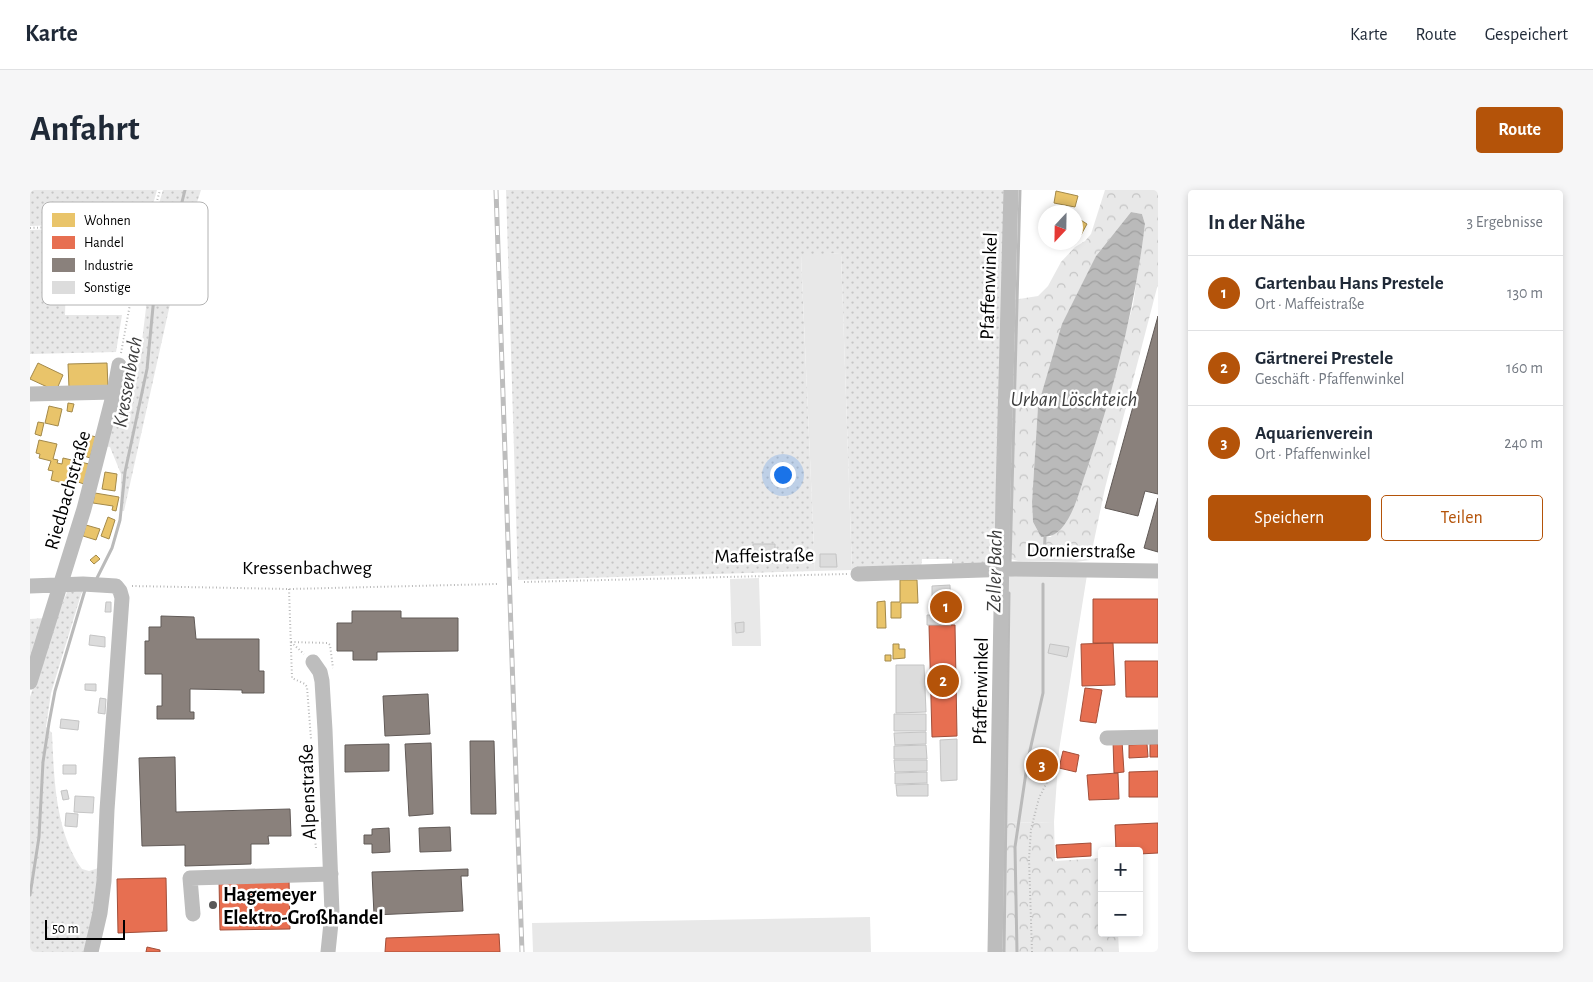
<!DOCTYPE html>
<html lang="de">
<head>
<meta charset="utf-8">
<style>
	body { margin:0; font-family:"Alegreya Sans",sans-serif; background:#f6f6f7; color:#1f2937 }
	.controls { position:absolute; right:15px; bottom:15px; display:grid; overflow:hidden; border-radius:5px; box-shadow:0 2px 8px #0003 }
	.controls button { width:45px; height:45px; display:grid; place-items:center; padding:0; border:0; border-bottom:1px solid #e0e1e3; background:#fff; color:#1f2937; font:25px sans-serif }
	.compass { position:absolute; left:1008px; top:15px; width:45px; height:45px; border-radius:50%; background:#fff; box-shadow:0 2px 8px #0003; rotate:202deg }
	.scale { position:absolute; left:15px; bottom:12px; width:80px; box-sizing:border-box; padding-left:5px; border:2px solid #000; border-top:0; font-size:14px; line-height:18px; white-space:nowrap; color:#000; -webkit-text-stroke:4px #fff; paint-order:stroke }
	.you { position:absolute; left:752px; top:284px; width:18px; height:18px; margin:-12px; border:4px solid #fff; border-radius:50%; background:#1a73e8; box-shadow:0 0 0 8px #1a73e833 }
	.badge { display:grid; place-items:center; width:32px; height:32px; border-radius:50%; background:#b45309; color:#fff; font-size:16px; font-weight:700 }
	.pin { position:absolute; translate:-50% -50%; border:2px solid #fff; box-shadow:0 1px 5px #0006 }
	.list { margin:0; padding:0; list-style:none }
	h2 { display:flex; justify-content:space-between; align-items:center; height:65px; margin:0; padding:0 20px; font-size:21px }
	h2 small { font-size:16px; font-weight:400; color:#747a83 }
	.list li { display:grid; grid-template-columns:32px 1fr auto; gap:15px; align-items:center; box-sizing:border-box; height:75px; padding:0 20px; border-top:1px solid #e0e1e3 }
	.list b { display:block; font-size:19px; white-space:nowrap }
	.list p { margin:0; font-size:16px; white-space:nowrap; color:#747a83 }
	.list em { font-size:16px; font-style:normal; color:#747a83 }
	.actions { display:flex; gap:10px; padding:15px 20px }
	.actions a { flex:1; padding:11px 0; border:1px solid #b45309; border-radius:5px; text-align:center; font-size:18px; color:#b45309 }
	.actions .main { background:#b45309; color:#fff }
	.map { position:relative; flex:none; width:1128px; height:762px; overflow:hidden; border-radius:5px }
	header { display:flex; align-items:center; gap:30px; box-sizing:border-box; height:70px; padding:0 25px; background:#fff; border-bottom:1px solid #e0e1e3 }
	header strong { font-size:24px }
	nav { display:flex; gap:28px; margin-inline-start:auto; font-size:18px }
	.intro { display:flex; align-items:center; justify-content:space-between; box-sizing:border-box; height:120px; padding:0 30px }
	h1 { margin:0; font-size:35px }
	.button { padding:12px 22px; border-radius:5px; background:#b45309; color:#fff; font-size:18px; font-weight:700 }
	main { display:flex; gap:30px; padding:0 30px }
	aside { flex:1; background:#fff; border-radius:5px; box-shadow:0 2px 8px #0003 }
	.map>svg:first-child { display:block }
</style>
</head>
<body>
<header>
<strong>Karte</strong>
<nav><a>Karte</a><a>Route</a><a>Gespeichert</a></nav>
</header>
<div class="intro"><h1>Anfahrt</h1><a class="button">Route</a></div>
<main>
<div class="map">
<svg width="1128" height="762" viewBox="0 0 1128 762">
	<defs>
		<pattern id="grass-dots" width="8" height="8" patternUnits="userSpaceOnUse" patternTransform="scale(1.25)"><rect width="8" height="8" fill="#e8e8e8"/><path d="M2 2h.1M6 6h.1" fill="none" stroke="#c5c5c5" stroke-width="1.8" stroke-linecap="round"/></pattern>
		<pattern id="forest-crowns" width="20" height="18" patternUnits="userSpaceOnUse" patternTransform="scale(1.25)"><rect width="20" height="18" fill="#e8e8e8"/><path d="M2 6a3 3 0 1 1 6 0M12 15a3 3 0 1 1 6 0" fill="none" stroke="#c5c5c5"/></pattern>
		<pattern id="water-waves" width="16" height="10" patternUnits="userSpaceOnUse" patternTransform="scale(1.25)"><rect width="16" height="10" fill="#bababa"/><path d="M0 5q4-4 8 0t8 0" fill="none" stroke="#9e9e9e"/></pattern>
	</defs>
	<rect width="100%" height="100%" fill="#fff"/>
	<!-- grass -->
	<path fill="url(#grass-dots)" d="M 0,0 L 127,0 L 117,36 L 115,33 L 110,32 L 0,36 Z
		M 133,0 L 171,0 L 153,56 L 94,321 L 90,321 L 91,284 L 80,257 L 76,256 L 91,208 L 106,184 L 110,168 L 116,118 L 115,96 L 95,89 L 36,88 L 35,125 L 92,125 L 86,162 L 0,164 L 0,40 L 107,36 L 114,40 L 111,60 L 118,50 Z
		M 476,0 L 975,0 L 965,369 L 961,374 L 922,377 L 922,369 L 892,369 L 891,378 L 822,380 L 811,63 L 771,66 L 785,381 L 488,390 Z
		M 53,398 L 21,503 L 16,537 L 22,543 C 24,587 25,642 52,679 L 59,681 L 72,677 L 59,762 L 0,762 L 0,507 L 28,423 L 38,400 Z
		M 16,428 L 0,477 L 0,429 Z"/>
	<!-- forest -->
	<path fill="url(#forest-crowns)" fill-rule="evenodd" d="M 1075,0 L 1128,0 L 1128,94 L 1075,298 L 1060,370 L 1046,372 L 988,371 L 981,369 L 978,365 L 983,110 L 1008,106 L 1018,96 L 1031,72 L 1045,57 L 1055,51 L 1061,44 ZM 1101,22 L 1112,24 L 1115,34 L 1103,115 L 1061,266 L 1021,347 L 1011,347 L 1003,332 L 1002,312 L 1008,216 L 1066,66 Z
		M 1024,632 L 1025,671 L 1072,668 L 1072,743 L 1088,743 L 1089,762 L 967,762 L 969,633 Z"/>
	<!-- green -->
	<path fill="#e8e8e8" d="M 811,63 L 822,380 L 785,381 L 771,65 Z
		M 982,385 L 1057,385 L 1029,560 L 1024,632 L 969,633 L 978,388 Z
		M 729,388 L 731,456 L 702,456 L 700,389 Z
		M 840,727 L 841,762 L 503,762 L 502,733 Z"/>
	<!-- water -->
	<path fill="url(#water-waves)" d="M 1101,22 L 1112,24 L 1115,34 C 1105,117 1084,200 1057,279 C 1050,298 1045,323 1031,339 C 1025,345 1020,347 1011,347 L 1003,332 L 1002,312 L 1008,216 L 1032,134 L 1066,66 Z"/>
	<!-- homes -->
	<path fill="#e9c46a" stroke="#a3894a" d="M 1026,1 L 1048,6 L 1045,17 L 1024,13 Z
		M 1046,27 L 1057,34 L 1051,45 L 1046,42 Z
		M 8,173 L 33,185 L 26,201 L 0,189 Z
		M 77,173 L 78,197 L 39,198 L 38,174 Z
		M 38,213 L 44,214 L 42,222 L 37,221 Z
		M 19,216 L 32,219 L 28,236 L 15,233 Z
		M 8,232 L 14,233 L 11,246 L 5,244 Z
		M 55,244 L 66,247 L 60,268 L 48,264 Z
		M 9,250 L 27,254 L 23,269 L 28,270 L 27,273 L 32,274 L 33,268 L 59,274 L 54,294 L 42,290 L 41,295 L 21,290 L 23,281 L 18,280 L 21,271 L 9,268 L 10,264 L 6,263 Z
		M 75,282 L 87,284 L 85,301 L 72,299 Z
		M 65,303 L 89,307 L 86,321 L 82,320 L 83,316 L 63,313 Z
		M 78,327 L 85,330 L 79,349 L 71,346 Z
		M 56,335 L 70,339 L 66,350 L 53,346 Z
		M 66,365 L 70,369 L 64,374 L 60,370 Z
		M 870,390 L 887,390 L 888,413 L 871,413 L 871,428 L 861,428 L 861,412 L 870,412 Z
		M 855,411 L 856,438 L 847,438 L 847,412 Z
		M 863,454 L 869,454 L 869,459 L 875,459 L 875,468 L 863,469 Z
		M 855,465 L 861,465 L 861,471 L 855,471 Z"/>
	<!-- shops -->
	<path fill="#e76f51" stroke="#a24e39" d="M 1063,409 L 1128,409 L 1128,453 L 1063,453 Z
		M 899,435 L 925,435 L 927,546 L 902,547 Z
		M 1083,453 L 1085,495 L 1052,496 L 1051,454 Z
		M 1095,471 L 1128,471 L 1128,507 L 1096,507 Z
		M 1055,498 L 1072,500 L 1066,533 L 1050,531 Z
		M 1083,551 L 1092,551 L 1094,582 L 1084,583 Z
		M 1117,554 L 1118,567 L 1099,568 L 1099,555 Z
		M 1120,554 L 1128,554 L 1128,567 L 1120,567 Z
		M 1033,561 L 1049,565 L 1046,582 L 1029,578 Z
		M 1128,581 L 1128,607 L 1099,607 L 1099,582 Z
		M 1088,583 L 1089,609 L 1059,610 L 1057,585 Z
		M 1128,633 L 1128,663 L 1109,664 L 1109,661 L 1086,661 L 1085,635 Z
		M 1061,653 L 1061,666 L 1027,668 L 1026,655 Z
		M 136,688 L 137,741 L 88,743 L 87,689 Z
		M 259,689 L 260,739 L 190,740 L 189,690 Z
		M 469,744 L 470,762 L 355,762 L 356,748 Z
		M 117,757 L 130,760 L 130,762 L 116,762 Z"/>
	<!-- industry -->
	<path fill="#8a817c" stroke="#615a57" d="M 1128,126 L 1128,304 L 1115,301 L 1108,326 L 1075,318 Z
		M 1128,308 L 1128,362 L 1114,358 Z
		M 322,421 L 371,421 L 371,428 L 428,428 L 428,461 L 347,462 L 347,470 L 323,470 L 323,461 L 307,461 L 307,433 L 322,433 Z
		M 131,426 L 164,427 L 166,449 L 229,449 L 229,481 L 234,481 L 234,503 L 212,503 L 212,500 L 160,499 L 160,522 L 164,522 L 164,529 L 127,529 L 127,516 L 132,516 L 132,484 L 115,484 L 115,451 L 119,451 L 119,437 L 131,437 Z
		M 398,504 L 400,544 L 355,546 L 353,506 Z
		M 440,551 L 464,551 L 466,624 L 441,624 Z
		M 401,553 L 403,624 L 379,626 L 375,554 Z
		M 359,554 L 359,581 L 315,582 L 315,555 Z
		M 145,567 L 146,622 L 260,619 L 261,646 L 238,646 L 239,654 L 221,654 L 221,674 L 155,676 L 155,655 L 112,656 L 109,568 Z
		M 420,637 L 421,661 L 390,662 L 389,638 Z
		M 359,638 L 360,662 L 342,663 L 342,654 L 334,654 L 334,645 L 342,645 L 342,639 Z
		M 438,679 L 438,686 L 431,686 L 433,721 L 344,725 L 342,682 Z"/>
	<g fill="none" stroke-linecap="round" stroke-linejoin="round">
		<!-- stream -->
		<path stroke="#bababa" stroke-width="3" d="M 1014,368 L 1015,347
			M 980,374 L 990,0
			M 67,388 L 82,358 L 90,330 L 95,282 L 117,179 L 125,96 L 138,68 L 155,0
			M 0,705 L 9,647 L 13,572 L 19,533 L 25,501 L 55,400
			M 974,762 L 979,403
			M 987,762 L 985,657 L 998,569 L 1013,503 L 1013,394"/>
	</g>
	<!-- building -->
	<path fill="#dcdcdc" stroke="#c4c4c4" d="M 723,354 L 745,354 L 745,371 L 723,371 Z
		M 790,364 L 806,364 L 807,377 L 790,377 Z
		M 920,395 L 921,435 L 897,435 L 897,425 L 912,425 L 911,409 L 902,409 L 902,396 Z
		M 76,412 L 81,412 L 81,422 L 75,422 Z
		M 714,432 L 714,442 L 706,443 L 705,433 Z
		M 60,445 L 75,447 L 75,457 L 59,455 Z
		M 1020,454 L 1039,457 L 1037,467 L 1018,463 Z
		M 866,475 L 894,475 L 896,522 L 866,523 Z
		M 55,494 L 66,494 L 66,501 L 55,500 Z
		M 70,508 L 76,509 L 75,524 L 68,523 Z
		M 864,524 L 896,524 L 896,541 L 864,541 Z
		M 31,529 L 49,531 L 48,540 L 30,538 Z
		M 896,542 L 896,554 L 865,555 L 864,543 Z
		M 927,549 L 927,590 L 911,591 L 910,550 Z
		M 896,555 L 897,569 L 864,569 L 864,556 Z
		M 1008,565 L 1019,567 L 1016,586 L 1005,584 Z
		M 864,570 L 897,570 L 897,581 L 865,582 Z
		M 33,575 L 46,575 L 46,584 L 33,584 Z
		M 897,582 L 897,593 L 865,594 L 865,583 Z
		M 898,594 L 898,606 L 867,606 L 866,595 Z
		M 37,600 L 39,609 L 33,610 L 31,601 Z
		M 45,606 L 64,607 L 63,623 L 44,622 Z
		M 36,623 L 48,624 L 47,637 L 35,636 Z"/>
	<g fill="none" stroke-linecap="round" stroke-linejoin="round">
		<!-- path -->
		<path stroke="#b8b8b8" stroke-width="2" stroke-dasharray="1 2.5" stroke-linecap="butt" d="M 0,38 L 100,34 L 114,36 L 118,41
			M 91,163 L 103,98 L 130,0
			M 494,392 L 817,384
			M 102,396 L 259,399 L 467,394
			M 259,399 L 262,488 L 275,494 L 277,497 L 281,549
			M 261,452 L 298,453 L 300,455 L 303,478
			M 261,452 L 274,464
			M 282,569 L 275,590 L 277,600 L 284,616 L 284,641 L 286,658
			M 1002,762 L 999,669 L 1001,639 L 1009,608 L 1018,590"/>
		<!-- minor -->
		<path stroke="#bdbdbd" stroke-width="15" d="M 0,204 L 84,202
			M 828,384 L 984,379 L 1128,381
			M 0,396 L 53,394 L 86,396 L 90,401 L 92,408 L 77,620 L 74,691 L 70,723 L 61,762
			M 283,472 L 290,482 L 292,491 L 295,540 L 302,723 L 298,762
			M 0,492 L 54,319 L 84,202 L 89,175
			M 1077,548 L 1128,547
			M 163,724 L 160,688 L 301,684
			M 965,762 L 973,306 L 981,0"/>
		<defs>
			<path id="rail" d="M 466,0 L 492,762"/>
		</defs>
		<!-- rail casing -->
		<use href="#rail" stroke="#bdbdbd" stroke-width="5"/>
		<!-- rail -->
		<use href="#rail" stroke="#fff" stroke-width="3" stroke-dasharray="9" stroke-linecap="butt"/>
	</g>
	<!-- markers -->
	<circle fill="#595959" stroke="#fff" stroke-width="2" cx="183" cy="715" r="5"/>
	<g text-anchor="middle" stroke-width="5" stroke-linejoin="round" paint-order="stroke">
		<!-- street labels -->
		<g font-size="20" fill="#000" stroke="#fff">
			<text transform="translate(958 96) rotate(-88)" y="7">Pfaffenwinkel</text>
			<text transform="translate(37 300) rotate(-74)" y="7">Riedbachstraße</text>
			<text transform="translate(1051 360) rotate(1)" y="7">Dornierstraße</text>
			<text transform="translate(734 365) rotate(-1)" y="7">Maffeistraße</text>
			<text x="277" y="384">Kressenbachweg</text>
			<text transform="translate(950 501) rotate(-89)" y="7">Pfaffenwinkel</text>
			<text transform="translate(277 602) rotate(-92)" y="7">Alpenstraße</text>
		</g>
		<!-- poi labels -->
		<g font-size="20" font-weight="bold" fill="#000" stroke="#fff" text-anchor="start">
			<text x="193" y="711">Hagemeyer<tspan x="193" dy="23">Elektro-Großhandel</tspan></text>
		</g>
		<!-- water labels -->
		<g font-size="21" font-style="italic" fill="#3e3e3e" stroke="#fff">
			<text transform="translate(97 192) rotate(-80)" y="7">Kressenbach</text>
			<text x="1044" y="216">Urban Löschteich</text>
			<text transform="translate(964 381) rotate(-89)" y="7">Zeller Bach</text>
		</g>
	</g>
	<!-- legend -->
	<rect x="12" y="12" width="166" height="103" rx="8" fill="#fff" stroke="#b2b2b2" stroke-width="1"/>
	<rect x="22" y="23" width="23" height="14" fill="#e9c46a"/>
	<rect x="22" y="46" width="23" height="13" fill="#e76f51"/>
	<rect x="22" y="68" width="23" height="14" fill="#8a817c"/>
	<rect x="22" y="91" width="23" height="13" fill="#dcdcdc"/>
	<g font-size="14" fill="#000">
		<text x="54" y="35">Wohnen</text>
		<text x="54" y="57">Handel</text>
		<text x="54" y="80">Industrie</text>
		<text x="54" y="102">Sonstige</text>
	</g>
</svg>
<div class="controls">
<button>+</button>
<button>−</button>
</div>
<svg class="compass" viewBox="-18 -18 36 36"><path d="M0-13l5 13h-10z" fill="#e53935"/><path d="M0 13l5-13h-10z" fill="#747a83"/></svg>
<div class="scale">50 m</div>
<div class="you"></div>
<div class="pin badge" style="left:916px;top:417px">1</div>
<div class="pin badge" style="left:913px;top:491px">2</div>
<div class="pin badge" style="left:1012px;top:575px">3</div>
</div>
<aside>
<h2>In der Nähe<small>3 Ergebnisse</small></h2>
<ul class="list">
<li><span class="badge">1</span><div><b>Gartenbau Hans Prestele</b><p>Ort · Maffeistraße</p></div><em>130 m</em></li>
<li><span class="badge">2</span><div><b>Gärtnerei Prestele</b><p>Geschäft · Pfaffenwinkel</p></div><em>160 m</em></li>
<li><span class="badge">3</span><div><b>Aquarienverein</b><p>Ort · Pfaffenwinkel</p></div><em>240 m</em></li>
</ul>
<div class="actions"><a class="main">Speichern</a><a>Teilen</a></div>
</aside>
</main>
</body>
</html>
